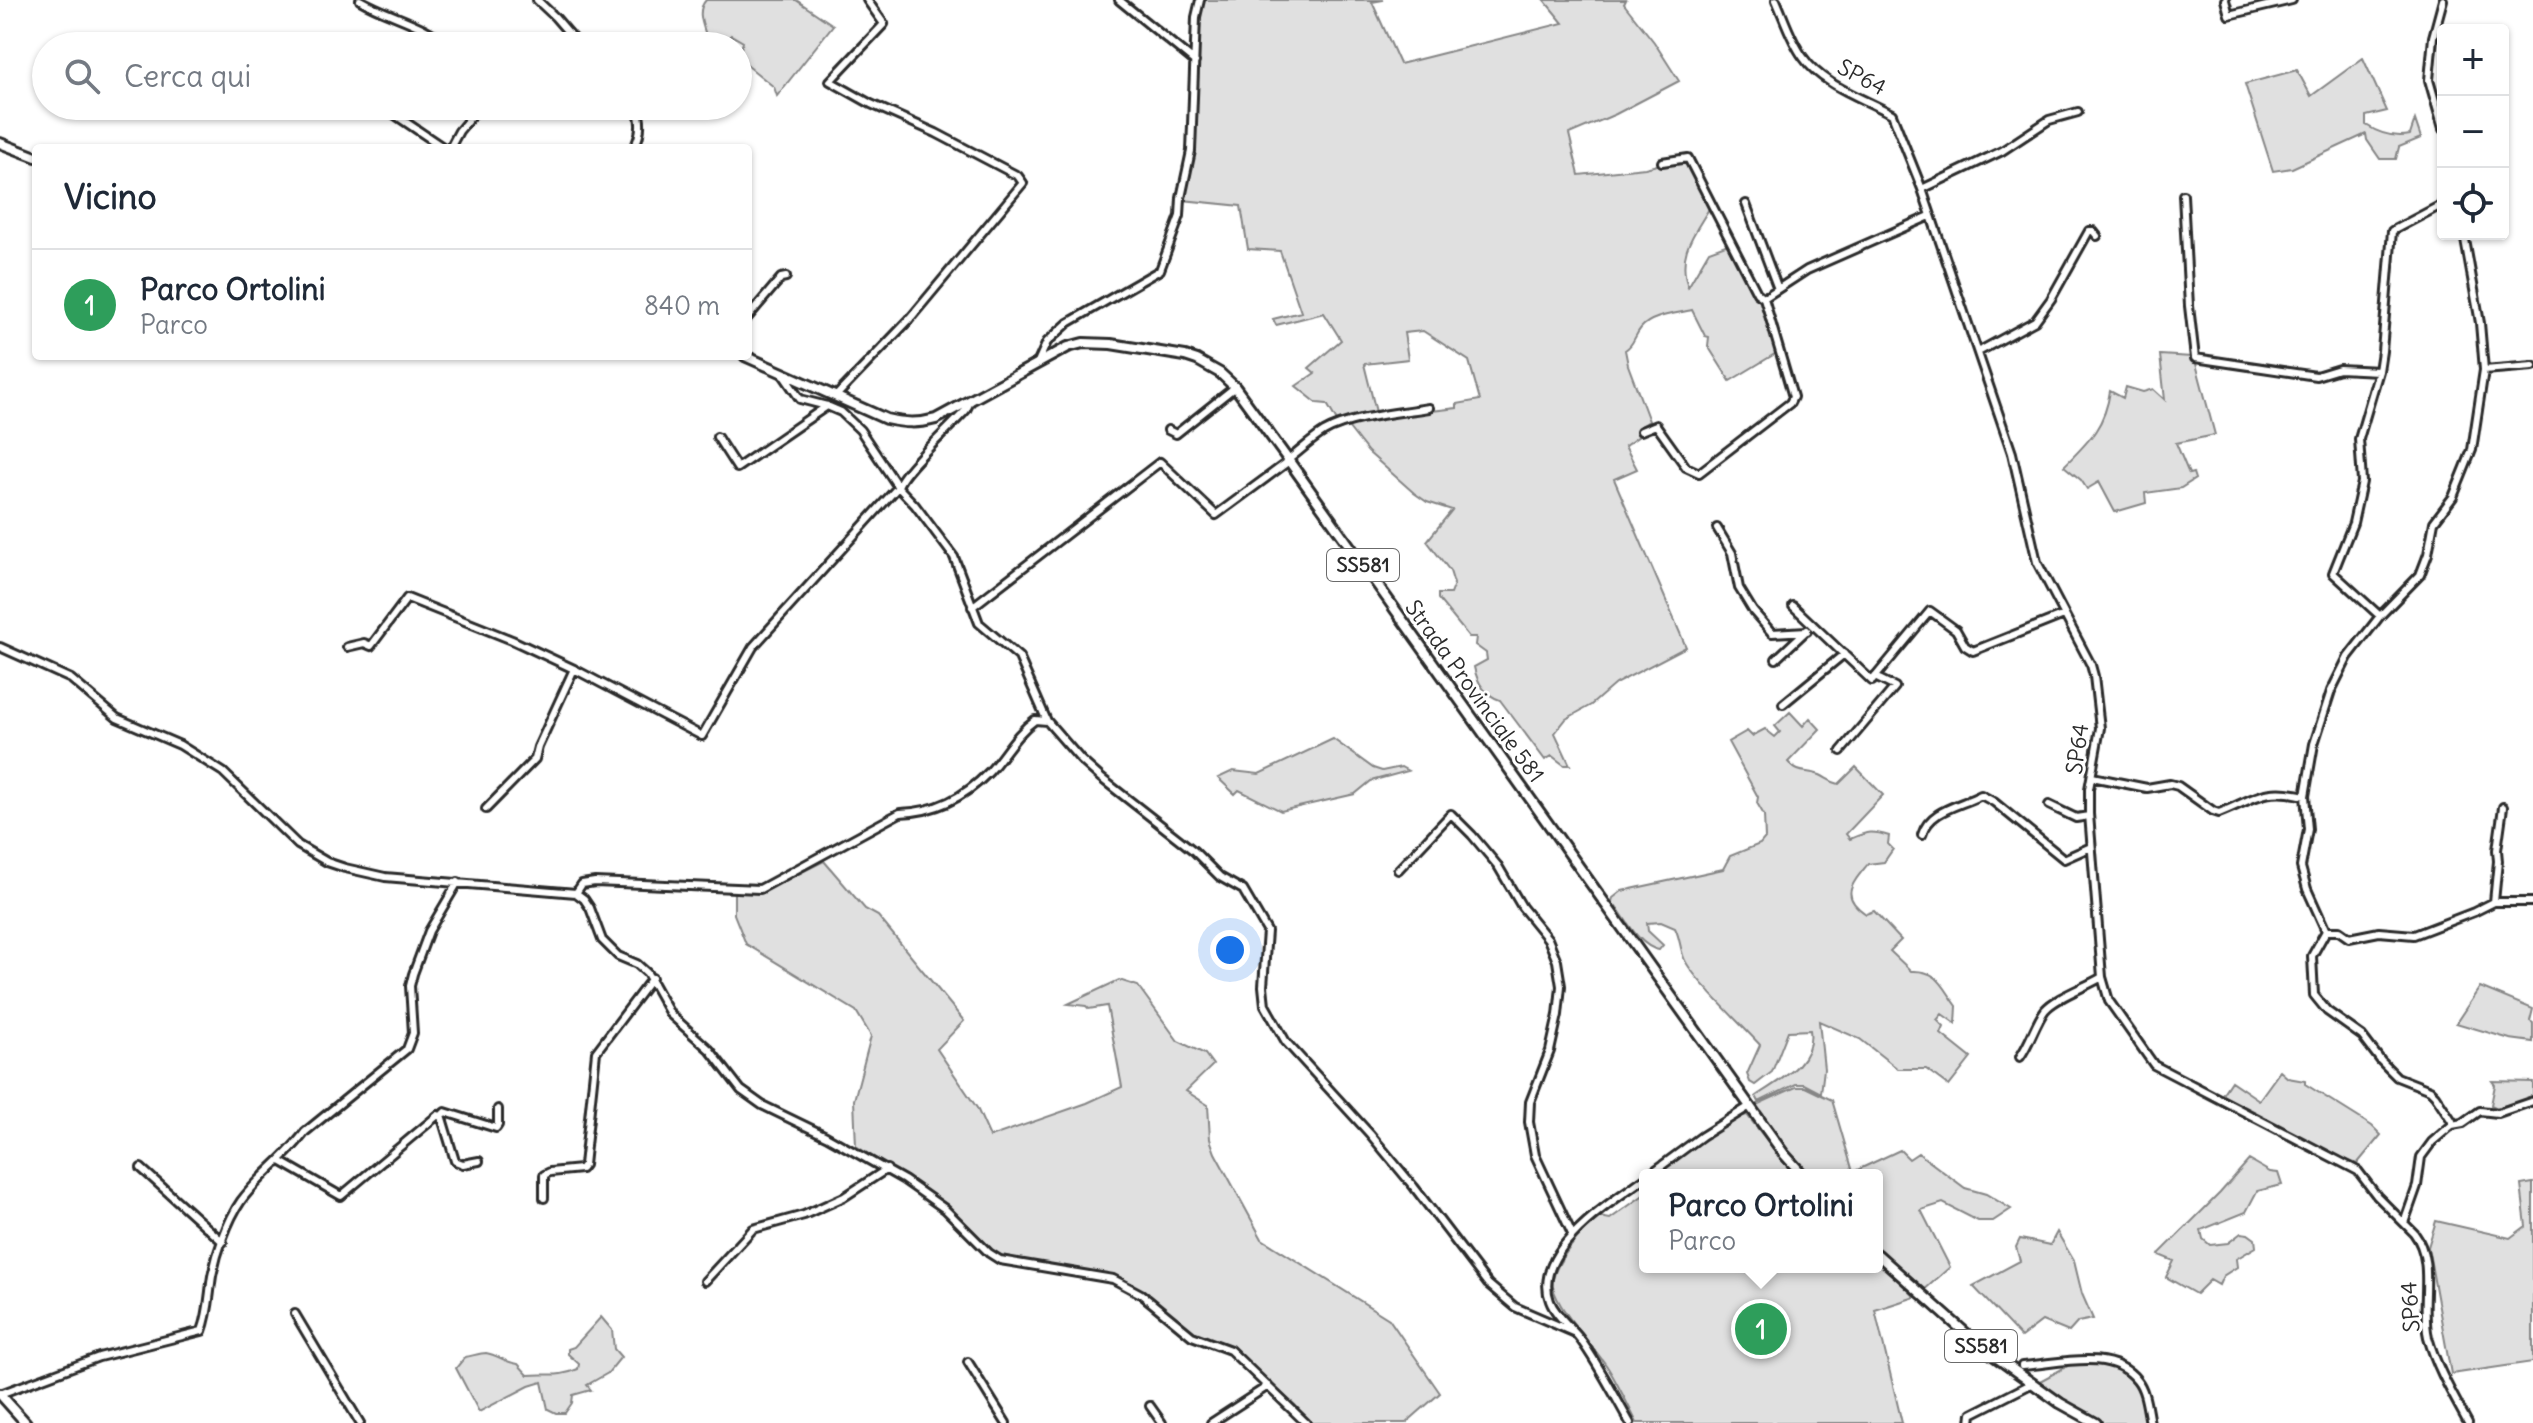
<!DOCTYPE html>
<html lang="it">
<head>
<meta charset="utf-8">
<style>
	body { margin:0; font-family:Delius,sans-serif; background:#f6f6f7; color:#1f2937 }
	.controls { position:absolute; right:24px; top:24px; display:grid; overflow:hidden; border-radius:8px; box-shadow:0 2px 6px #0004 }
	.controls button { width:72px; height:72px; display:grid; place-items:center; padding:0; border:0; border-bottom:2px solid #e0e1e3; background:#fff; color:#1f2937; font:40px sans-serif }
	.you { position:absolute; left:1230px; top:950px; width:28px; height:28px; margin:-20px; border:6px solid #fff; border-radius:50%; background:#1a73e8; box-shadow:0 0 0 12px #1a73e833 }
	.badge { display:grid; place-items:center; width:52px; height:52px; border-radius:50%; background:#1a73e8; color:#fff; font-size:26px; font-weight:700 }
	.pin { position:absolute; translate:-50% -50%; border:4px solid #fff; box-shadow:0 2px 8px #0006 }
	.popup { position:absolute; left:1639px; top:1169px; width:244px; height:104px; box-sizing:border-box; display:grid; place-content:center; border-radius:8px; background:#fff; filter:drop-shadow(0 2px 6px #0005); font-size:26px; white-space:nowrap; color:#747a83 }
	.popup b { font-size:30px; color:#1f2937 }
	.popup::after { content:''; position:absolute; left:50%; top:100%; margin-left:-16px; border:16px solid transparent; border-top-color:#fff }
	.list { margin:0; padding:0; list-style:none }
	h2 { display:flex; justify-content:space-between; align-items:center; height:104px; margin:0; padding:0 32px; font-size:34px }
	h2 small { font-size:26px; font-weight:400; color:#747a83 }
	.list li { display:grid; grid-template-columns:52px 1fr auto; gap:24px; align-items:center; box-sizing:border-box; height:112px; padding:0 32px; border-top:2px solid #e0e1e3 }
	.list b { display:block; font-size:30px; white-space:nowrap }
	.list p { margin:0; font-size:26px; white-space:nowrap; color:#747a83 }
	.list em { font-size:26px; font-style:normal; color:#747a83 }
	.icon { flex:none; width:44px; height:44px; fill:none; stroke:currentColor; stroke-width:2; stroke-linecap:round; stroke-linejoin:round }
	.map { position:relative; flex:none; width:2533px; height:1423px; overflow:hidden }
	.search { position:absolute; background:#fff; box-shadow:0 2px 6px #0004; left:32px; top:32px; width:720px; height:88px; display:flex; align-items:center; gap:20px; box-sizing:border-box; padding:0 28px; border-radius:44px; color:#747a83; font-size:30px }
	.panel { position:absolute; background:#fff; box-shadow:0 2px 6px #0004; left:32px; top:144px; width:720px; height:216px; border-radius:8px }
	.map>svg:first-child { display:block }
</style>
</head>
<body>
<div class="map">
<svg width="2533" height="1423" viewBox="0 0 2533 1423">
	<rect width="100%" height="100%" fill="#fff"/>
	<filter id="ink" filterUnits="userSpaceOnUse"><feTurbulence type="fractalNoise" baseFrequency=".0125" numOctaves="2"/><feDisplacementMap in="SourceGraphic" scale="16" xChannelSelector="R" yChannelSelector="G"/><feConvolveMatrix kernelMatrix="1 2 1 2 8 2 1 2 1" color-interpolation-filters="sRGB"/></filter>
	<g filter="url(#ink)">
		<!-- green -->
		<path fill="#e0e0e0" stroke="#868686" stroke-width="2" d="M 706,0 L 796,0 L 833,25 L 777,96 L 774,87 L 738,58 L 743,42 L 731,35 L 718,46 L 709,46 C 706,30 694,13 706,0 Z
			M 1204,0 L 1383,0 L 1372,2 L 1400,64 L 1563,23 L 1544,0 L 1626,0 L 1624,4 L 1654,42 L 1679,81 L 1616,114 L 1569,134 L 1579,175 L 1645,168 L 1682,159 L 1690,160 L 1713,202 C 1696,232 1676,251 1688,287 L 1709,251 L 1731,243 L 1763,300 L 1778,352 L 1730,381 L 1708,346 L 1709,337 L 1705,336 L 1692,310 C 1676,314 1652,315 1641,328 C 1634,336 1634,345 1625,350 L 1628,365 L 1649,421 L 1637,429 L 1639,436 L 1625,446 L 1637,469 L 1614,479 L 1686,647 L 1615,684 L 1591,705 L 1566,719 L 1555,733 L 1570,765 L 1564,765 L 1552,756 L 1545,760 L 1500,700 C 1485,695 1477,682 1474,667 L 1487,660 L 1486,653 L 1475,645 L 1476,637 L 1469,637 L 1438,599 L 1438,594 L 1450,594 L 1454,584 L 1450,571 L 1427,541 L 1452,510 L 1427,502 L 1414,493 L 1368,452 L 1349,428 L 1349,426 L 1388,416 L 1457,408 L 1457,404 L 1480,400 L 1469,361 L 1423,331 L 1404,333 L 1408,359 L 1364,364 L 1376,412 L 1338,423 L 1327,404 L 1317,403 L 1296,386 L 1315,373 L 1309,368 L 1341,340 L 1324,313 L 1276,325 L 1273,319 L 1301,312 L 1280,251 L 1248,249 L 1241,206 L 1183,200 L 1193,155 L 1199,21 Z
			M 2363,58 L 2387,111 L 2366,116 L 2366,125 C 2380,134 2394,138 2410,135 L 2415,120 L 2421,138 L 2399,147 L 2396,159 L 2380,159 L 2367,140 L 2366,134 L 2292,168 L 2273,171 L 2245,84 L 2297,70 L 2311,96 Z
			M 2160,355 L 2192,357 L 2195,360 L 2215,435 L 2176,443 L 2189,474 L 2193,473 L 2195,479 L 2181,488 L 2145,493 L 2146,503 L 2115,512 L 2099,482 L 2087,489 L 2081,480 L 2064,466 C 2088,442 2105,427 2110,391 L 2123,398 L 2126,387 L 2143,392 L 2153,389 L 2165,400 Z
			M 1790,712 L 1803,726 L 1810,718 L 1820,729 L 1788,762 C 1800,776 1806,769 1820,775 C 1828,779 1830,782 1839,784 L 1856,767 L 1883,795 L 1846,834 L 1850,839 C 1867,832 1871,830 1889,836 L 1888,844 L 1893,849 L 1884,862 L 1868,864 C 1852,884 1839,896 1866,914 L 1874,911 L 1901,940 L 1890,951 L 1911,971 C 1939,970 1942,986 1957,1006 L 1956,1024 L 1942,1014 L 1937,1020 L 1944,1027 L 1941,1034 L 1971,1058 L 1949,1086 L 1926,1069 L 1898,1069 L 1860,1039 L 1819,1021 L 1824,1069 L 1821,1093 L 1804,1084 L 1796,1084 L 1759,1102 L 1756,1096 C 1779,1080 1815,1064 1810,1030 L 1788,1031 L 1772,1072 L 1755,1085 L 1750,1082 L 1747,1074 L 1760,1045 C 1744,1027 1691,977 1684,958 C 1680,948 1680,938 1675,928 L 1661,922 L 1647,923 L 1648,931 L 1663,945 L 1659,950 C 1640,947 1627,921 1616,906 L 1610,908 L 1613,898 L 1622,891 L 1723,869 L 1730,856 L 1760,844 L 1765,838 L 1764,815 L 1757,803 L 1758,797 L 1728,742 L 1747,731 L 1752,736 L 1765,729 L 1775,737 L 1780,732 L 1775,726 Z
			M 1333,739 L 1373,768 L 1382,771 L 1401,767 L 1408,771 L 1371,781 L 1355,794 L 1281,811 L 1239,790 L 1235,794 L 1218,778 L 1233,771 L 1259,774 Z
			M 824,861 L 865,909 L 878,916 L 964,1021 L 937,1049 L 977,1108 L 990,1137 L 1087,1103 L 1122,1087 L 1107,1006 L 1089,1009 L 1086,1006 L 1068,1004 L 1119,980 L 1138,986 L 1178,1041 L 1205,1054 L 1213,1065 L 1186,1091 L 1208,1105 L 1210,1139 L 1215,1153 L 1262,1239 L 1389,1319 L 1440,1393 L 1406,1423 L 1310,1423 L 1295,1405 L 1230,1349 L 1182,1326 L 1151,1297 L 1121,1278 L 993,1254 C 955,1203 908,1179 856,1146 L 854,1100 L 871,1036 L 856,1011 L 746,944 L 734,914 L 734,892 L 770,888 Z
			M 2480,987 L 2533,1009 L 2530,1021 L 2533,1023 L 2533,1042 L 2510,1039 L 2456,1023 Z
			M 2280,1071 L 2288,1078 L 2305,1081 L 2305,1084 L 2372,1126 L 2381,1135 L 2357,1164 L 2304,1143 L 2221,1096 L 2231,1081 L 2259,1100 Z
			M 2492,1081 L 2533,1082 L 2533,1098 L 2497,1108 L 2491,1105 L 2495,1085 Z
			M 1796,1087 L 1805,1087 L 1832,1100 L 1853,1172 L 1900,1150 L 1909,1159 L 1918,1153 L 1965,1188 L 1986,1194 L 2011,1209 L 1993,1221 L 1978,1221 L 1943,1203 L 1921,1210 L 1950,1267 L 1922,1292 L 1877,1249 L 1877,1175 L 1804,1175 L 1754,1106 Z
			M 1747,1115 L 1794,1175 L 1666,1175 L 1666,1168 C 1688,1152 1720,1121 1747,1115 Z
			M 2249,1160 L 2270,1172 L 2278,1173 L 2282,1185 L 2257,1191 L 2246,1212 L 2201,1230 L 2203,1239 L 2210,1245 L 2228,1243 L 2241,1233 L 2248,1234 L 2255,1239 L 2256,1247 L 2236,1259 L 2237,1267 L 2223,1276 L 2219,1285 L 2210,1280 L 2196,1294 L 2166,1277 L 2174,1261 L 2159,1255 L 2160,1253 L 2220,1193 Z
			M 2533,1183 L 2533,1362 L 2451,1374 L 2428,1247 L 2436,1221 L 2510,1238 L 2526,1226 L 2521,1185 Z
			M 1645,1194 L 1645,1267 L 1877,1267 L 1877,1260 L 1915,1297 L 1875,1310 L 1902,1423 L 1637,1423 C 1628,1405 1619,1386 1608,1368 C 1594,1346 1558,1311 1553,1287 C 1549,1268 1584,1227 1600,1217 L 1610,1219 Z
			M 2057,1232 L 2074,1261 L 2082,1294 L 2093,1319 L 2078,1322 L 2069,1332 L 2042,1321 L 2021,1337 L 1973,1286 L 2020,1261 L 2016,1247 L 2020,1239 L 2050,1245 Z
			M 601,1317 L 612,1330 L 614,1349 L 621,1357 L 608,1373 L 587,1385 L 591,1390 L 573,1395 L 572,1403 L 565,1413 L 556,1413 L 548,1409 L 542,1382 L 529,1386 L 479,1412 L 456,1368 L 465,1357 C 472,1356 480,1353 486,1353 C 498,1355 506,1363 518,1364 L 528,1375 C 549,1373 558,1378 578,1369 L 579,1364 L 568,1354 L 568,1349 L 574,1347 Z
			M 2073,1363 C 2098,1364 2129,1364 2140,1391 C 2143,1401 2144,1413 2146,1423 L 2103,1423 L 2070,1406 L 2038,1382 Z"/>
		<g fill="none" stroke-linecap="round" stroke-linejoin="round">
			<defs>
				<path id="minor" d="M 360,0 C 389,17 424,23 449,46
					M 537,0 L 555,17 L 580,46
					M 1119,0 L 1195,62
					M 1776,0 C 1784,18 1791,41 1803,57 C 1822,85 1863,98 1892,114 L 1922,189 L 2012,453 L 2037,562 L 2091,665 L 2094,676 L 2100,728 L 2089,789 L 2089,814 L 2102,977 L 2109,1001 L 2154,1065 L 2358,1171 L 2377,1196 L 2414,1233 C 2436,1262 2420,1304 2428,1337 C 2436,1367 2454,1397 2468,1423
					M 2225,0 L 2229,15 L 2292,0
					M 2443,0 L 2433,37 L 2429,80 L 2443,129
					M 382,106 L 444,148
					M 450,148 L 459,131 L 480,106
					M 634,148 C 641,135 642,120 636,106
					M 1662,162 L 1688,158 L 1757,293 L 1764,298
					M 1922,189 L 2002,151 L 2049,120 L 2078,112
					M 2183,195 L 2189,306 L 2195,358 L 2316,376 L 2339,369 L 2379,371
					M 1746,204 L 1778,289
					M 748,317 L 781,278 L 786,277
					M 1978,352 L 2035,321 L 2051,299 L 2089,231 L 2093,231 L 2097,236
					M 1038,362 L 1047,342 L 1068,323 L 1160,270 L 1180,216 L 1181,198 L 1191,151 L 1196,17 L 1200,0
					M 2484,370 L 2533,366
					M 782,373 L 800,399 L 827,406 L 841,412 L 860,430 L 898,487 L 915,505 L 954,557 L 979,623 L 1019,657 L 1047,721
					M 837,395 L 908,321 L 1023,183 L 1018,176 L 936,133 L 871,104 L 830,81 L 884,24 L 867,0
					M 1168,430 L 1176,434 L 1235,387
					M 1641,431 L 1656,425 L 1686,467 L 1699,473 L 1790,403 L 1793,397 L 1764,298 L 1807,270 L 1930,216
					M 717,437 L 737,468 L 827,406
					M 1288,460 C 1300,451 1311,440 1324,432 C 1350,417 1398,413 1429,408
					M 1717,528 L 1732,553 L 1739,588 L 1753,611 L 1772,633 L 1807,631
					M 1793,606 L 1872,681 L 1930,611 L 1956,630 L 1965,646 L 1973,651 L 2064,615
					M 972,607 L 1160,462 L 1216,515 L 1289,461
					M 2380,616 L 2333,573 L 2353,523 L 2362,482 L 2359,439 L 2379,371 L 2382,351 L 2392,231 L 2443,204
					M 0,647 L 71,679 L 117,718 L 180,745 L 223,772 L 298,845 L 327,862 L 345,868 L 385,877 L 576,893 L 584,899 L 590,908 L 602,940 L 618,956 L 637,964 L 647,973 L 670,1014 L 710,1050 L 741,1090 L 762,1105 L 826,1136 L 904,1180 L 945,1209 L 989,1253 L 1000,1260 L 1113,1279 L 1141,1294 L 1192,1336 L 1230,1350 L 1306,1423
					M 347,647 L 364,643 L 371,646 L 407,598 L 512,640 L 574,669 L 702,736 L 753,647 L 898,487 C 901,472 953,425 966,410 L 970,402
					M 1776,659 L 1807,630
					M 1783,704 L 1844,654
					M 1841,751 L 1895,687 L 1875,677
					M 2092,777 L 2147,788 L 2170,784 L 2178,786 L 2213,811 L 2219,813 C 2255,799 2264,786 2305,796
					M 2049,805 L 2076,818 L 2089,816
					M 486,809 L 535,759 L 538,747 L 574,669
					M 1922,835 C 1930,809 1961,806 1981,795 L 1994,802 L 2064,859 L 2091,847
					M 1398,870 L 1451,814 L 1472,835 L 1498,866 L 1522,907 L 1548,939 L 1557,961 L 1561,986 L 1558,1015 L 1550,1051 L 1530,1102 L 1529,1122 L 1535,1155 L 1572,1234
					M 576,893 L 582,884 L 595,882 L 760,889 L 900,813 C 936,812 964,798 989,772 C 1005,755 1015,734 1035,720 L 1047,721 L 1081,760 L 1101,778 L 1194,851 L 1220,877 L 1243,890 L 1267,931 L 1263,986 L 1265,1005 L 1286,1042 L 1370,1134 L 1414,1187 L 1488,1284 L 1515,1307 L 1573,1332
					M 2494,902 L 2498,861 L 2497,850 L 2503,807
					M 2326,931 L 2339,931 L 2349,938 L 2379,932 L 2414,935 L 2474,912 L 2494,902 L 2533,902
					M 2020,1057 C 2030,1043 2035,1024 2045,1010 C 2056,997 2086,987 2102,977
					M 441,1116 L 445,1112 L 496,1128 L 498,1125 L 498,1109
					M 2452,1125 L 2463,1123 L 2480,1111 L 2498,1113 L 2533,1101
					M 280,1161 L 341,1196 L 438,1115 L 442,1118 L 455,1161 L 463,1164 L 479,1161
					M 141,1168 L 223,1242
					M 1649,1175 L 1702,1136 L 1750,1106
					M 544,1198 L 544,1175 L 550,1172 L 581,1169 L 584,1165 L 596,1052 L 652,978
					M 2404,1223 L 2417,1186 L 2421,1157 L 2432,1142 L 2452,1125 L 2452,1121 L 2435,1095 L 2430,1090 L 2397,1077 L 2381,1061 L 2362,1036 L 2327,1011 L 2314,995 L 2312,956 L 2326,931 L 2307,889 L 2301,867 L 2308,829 L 2305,796 L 2314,744 L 2331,691 L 2348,657 L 2380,616 L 2420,575 L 2428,554 L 2434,522 L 2453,497 L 2472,450 L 2484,370 L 2480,323 L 2464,234
					M 705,1281 L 753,1229 L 804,1215 L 844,1197 L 887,1169
					M 295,1314 L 360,1423
					M 968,1362 L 1006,1423
					M 2022,1366 C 2058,1364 2111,1347 2137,1380 C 2146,1391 2147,1410 2150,1423
					M 0,1394 L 99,1357 L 202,1331 C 209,1313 209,1295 212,1276 C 217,1252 227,1221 241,1201 C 259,1176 286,1158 305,1132 L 407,1049 L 413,1033 L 410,986 L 413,974 L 429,931 L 458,882
					M 1150,1406 L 1162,1423
					M 1211,1423 L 1268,1386
					M 1630,1423 C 1614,1395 1599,1365 1580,1339 C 1571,1327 1555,1315 1550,1301 C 1531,1251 1613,1201 1645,1178
					M 1971,1423 L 1972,1414 L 2033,1383"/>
				<path id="major" d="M 0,143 L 36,157
					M 745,356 L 886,419 C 905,423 918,424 936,419 L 1068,347 L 1083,343 L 1111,344 L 1185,356 L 1197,360 L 1220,373 L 1235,387 L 1289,461 L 1784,1154 L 1803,1175
					M 1877,1254 L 1979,1345 L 2060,1403 L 2096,1423
					M 0,1394 L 26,1423"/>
			</defs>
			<!-- minor casing -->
			<use href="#minor" stroke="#2b2b2b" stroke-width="12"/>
			<!-- major casing -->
			<use href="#major" stroke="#2b2b2b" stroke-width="14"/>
			<!-- minor -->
			<use href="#minor" stroke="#fff" stroke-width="6"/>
			<!-- major -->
			<use href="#major" stroke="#fff" stroke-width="8"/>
		</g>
	</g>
	<g text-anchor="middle" stroke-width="6" stroke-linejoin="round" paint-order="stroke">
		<!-- shield labels -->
		<g fill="#fff" stroke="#6b6b6b" stroke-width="2">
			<rect x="1327" y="549" width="72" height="32" rx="6"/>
			<rect x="1945" y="1330" width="72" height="32" rx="6"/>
		</g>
		<g font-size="20" font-weight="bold" fill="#2b2b2b">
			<text x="1363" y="572">SS581</text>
			<text x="1981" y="1353">SS581</text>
		</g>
		<!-- street labels -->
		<g font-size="22" fill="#2b2b2b" stroke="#fff">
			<text transform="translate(1862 77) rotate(28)" y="8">SP64</text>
			<text transform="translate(1475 691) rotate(54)" y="8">Strada Provinciale 581</text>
			<text transform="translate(2077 749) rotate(-82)" y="8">SP64</text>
			<text transform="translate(2410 1307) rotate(-94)" y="8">SP64</text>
		</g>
	</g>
</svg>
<div class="controls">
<button>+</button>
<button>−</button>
<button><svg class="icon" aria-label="locate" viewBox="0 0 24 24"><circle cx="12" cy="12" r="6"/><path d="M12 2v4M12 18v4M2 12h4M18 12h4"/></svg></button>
</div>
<div class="you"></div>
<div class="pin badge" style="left:1761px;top:1329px;background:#2e9e5b">1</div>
<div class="popup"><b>Parco Ortolini</b>Parco</div>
<div class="search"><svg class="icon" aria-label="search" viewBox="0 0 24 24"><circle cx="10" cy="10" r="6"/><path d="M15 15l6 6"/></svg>Cerca qui</div>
<section class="panel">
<h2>Vicino<small></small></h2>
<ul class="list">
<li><span class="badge" style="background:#2e9e5b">1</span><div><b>Parco Ortolini</b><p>Parco</p></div><em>840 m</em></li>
</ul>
</section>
</div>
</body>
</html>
